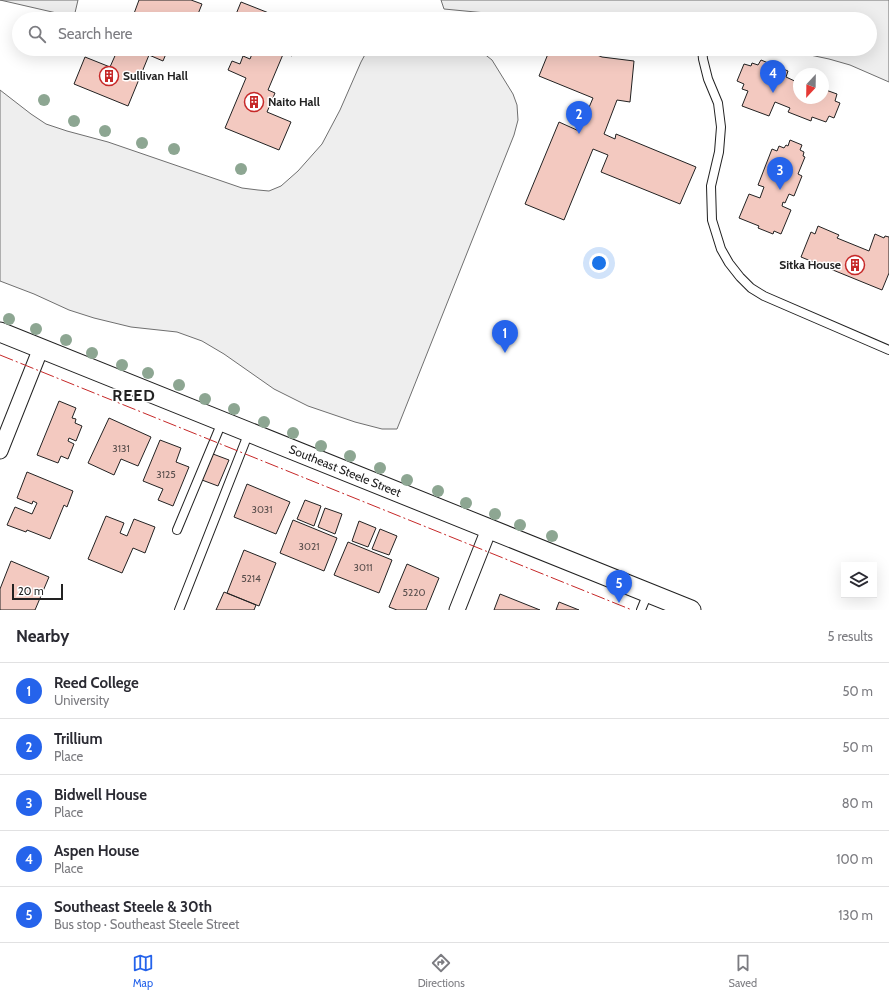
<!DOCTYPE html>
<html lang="en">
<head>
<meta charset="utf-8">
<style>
	body { margin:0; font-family:Cabin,sans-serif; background:#f7f7f7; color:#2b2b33 }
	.controls { position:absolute; right:12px; bottom:12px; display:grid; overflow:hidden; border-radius:0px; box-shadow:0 4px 16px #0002 }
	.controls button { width:36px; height:36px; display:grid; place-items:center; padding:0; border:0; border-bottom:1px solid #e1e1e2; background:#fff; color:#2b2b33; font:20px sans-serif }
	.compass { position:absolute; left:793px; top:68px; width:36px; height:36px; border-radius:50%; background:#fff; box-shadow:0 4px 16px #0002; rotate:202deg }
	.scale { position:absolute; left:12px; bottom:10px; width:51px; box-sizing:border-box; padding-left:4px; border:2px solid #222; border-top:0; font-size:11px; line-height:14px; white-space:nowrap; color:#222; -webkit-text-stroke:3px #fff; paint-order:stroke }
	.you { position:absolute; left:599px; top:263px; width:14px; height:14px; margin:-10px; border:3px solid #fff; border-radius:50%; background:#1a73e8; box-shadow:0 0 0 6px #1a73e833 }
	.badge { display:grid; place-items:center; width:26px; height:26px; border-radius:50%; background:#2563eb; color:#fff; font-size:13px; font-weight:700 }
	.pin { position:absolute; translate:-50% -33px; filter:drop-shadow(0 1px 2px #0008) }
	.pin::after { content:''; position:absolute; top:21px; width:14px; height:12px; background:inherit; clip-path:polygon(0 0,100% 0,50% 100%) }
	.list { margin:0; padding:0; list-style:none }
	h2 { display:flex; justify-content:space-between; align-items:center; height:52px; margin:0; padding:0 16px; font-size:17px }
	h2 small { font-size:13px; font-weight:400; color:#7c7c81 }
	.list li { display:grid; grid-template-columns:26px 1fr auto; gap:12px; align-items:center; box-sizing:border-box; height:56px; padding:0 16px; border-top:1px solid #e1e1e2 }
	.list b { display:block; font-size:15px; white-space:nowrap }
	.list p { margin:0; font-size:13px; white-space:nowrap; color:#7c7c81 }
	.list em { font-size:13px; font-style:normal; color:#7c7c81 }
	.icon { flex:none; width:22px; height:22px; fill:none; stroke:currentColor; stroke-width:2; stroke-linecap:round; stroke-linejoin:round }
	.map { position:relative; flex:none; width:889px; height:610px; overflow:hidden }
	.search { position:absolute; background:#fff; box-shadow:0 4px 16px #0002; left:12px; right:12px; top:12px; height:44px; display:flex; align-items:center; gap:10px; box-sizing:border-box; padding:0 14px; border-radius:22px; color:#7c7c81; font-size:15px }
	.sheet { height:332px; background:#fff }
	nav { display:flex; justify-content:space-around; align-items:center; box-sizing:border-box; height:56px; border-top:1px solid #e1e1e2; background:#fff; font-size:11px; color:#7c7c81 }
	nav a { display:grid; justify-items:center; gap:2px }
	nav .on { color:#2563eb }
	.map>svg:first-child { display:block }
</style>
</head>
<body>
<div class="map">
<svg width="889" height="610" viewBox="0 0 889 610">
	<rect width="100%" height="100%" fill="#fff"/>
	<!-- green -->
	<path fill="#eee" stroke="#6f6f6f" d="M 441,0 L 889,0 L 889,82 L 850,65 L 829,59 L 782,49 L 870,49 L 870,19 L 549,19 L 444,9 Z
		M 368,49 L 478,49 L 492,60 L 513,94 L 517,105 L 518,120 L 514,135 L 397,429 L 382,429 L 355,422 L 308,406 L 274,389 L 224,354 L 202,341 L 177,332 L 131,327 L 94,318 L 69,310 L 34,294 L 0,281 L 0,90 L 31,114 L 46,124 L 67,131 L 108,142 L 242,188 L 258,190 L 269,191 L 281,186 L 298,171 L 322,144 L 340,110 L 361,62 Z"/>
	<!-- parking -->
	<path fill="#ededed" stroke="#6f6f6f" d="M 0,0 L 78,0 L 74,17 Z"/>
	<!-- building -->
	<path fill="#f3c9c0" stroke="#222" d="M 139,0 L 191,0 L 202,4 L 196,19 L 132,19 Z
		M 241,2 L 284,19 L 234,19 Z
		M 118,49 L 168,49 L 163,61 L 149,55 L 128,106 L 74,84 L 85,57 L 110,67 Z
		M 254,49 L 294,49 L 292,56 L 284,52 L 268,90 L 275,93 L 267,112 L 291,122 L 279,150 L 225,128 L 246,78 L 228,70 L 232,61 L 240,64 L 243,56 L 250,59 Z
		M 550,49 L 582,49 L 602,57 L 634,61 L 630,102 L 617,100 L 604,134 L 615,139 L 616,134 L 696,167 L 680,204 L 601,172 L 608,155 L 593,149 L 564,220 L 525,204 L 559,122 L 579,131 L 593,98 L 539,76 Z
		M 761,60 L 788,71 L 786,77 L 799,83 L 799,98 L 823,98 L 823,89 L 837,94 L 835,101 L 840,103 L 834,118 L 829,116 L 826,122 L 812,117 L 811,121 L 788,112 L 790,108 L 775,102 L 769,116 L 742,106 L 748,91 L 742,89 L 744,84 L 737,81 L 744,64 L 751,66 L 752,63 L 758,65 Z
		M 790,140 L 802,145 L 800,150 L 804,152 L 803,156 L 805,157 L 798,174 L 802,176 L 794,196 L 789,194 L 785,203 L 783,202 L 782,206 L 791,210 L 781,234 L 774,231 L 773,234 L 758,228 L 759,226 L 739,218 L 749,194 L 760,198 L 764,187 L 758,185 L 772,149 L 777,151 L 779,146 L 784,148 L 786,145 L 788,146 Z
		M 818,226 L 839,235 L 837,238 L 869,251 L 875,234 L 884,238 L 885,236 L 889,237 L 889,273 L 882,290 L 801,257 L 811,232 L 815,234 Z
		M 59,401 L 76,408 L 72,418 L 76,419 L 75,423 L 82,426 L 76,441 L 69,438 L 68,441 L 74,444 L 68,459 L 61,456 L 58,463 L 37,455 Z
		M 109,418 L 151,437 L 138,466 L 121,459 L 114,475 L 88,463 Z
		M 160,440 L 181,448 L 176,462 L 189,467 L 173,506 L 158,500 L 163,489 L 143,481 Z
		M 213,454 L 229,460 L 218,486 L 202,480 Z
		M 27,472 L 73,491 L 67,507 L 64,505 L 50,539 L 27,530 L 26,532 L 7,525 L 15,507 L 32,514 L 37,503 L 33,501 L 32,504 L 17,498 Z
		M 247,484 L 290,502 L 276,534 L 234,517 Z
		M 305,500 L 321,506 L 314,526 L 297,519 Z
		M 325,508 L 342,514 L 335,534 L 318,527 Z
		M 106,516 L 124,523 L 120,533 L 127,536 L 134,519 L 155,527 L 145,553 L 133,548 L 122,573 L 88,559 Z
		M 293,520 L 337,538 L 324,571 L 280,553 Z
		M 359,521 L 376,528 L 368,547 L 352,541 Z
		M 380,529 L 397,536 L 389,555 L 372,549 Z
		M 348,542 L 392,560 L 379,593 L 334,575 Z
		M 244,550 L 276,563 L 259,606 L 227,593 Z
		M 11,561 L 49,577 L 35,610 L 0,610 L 0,589 Z
		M 407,564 L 439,578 L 426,610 L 397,610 L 389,607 Z
		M 224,592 L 256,605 L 254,610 L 216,610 Z
		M 500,594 L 540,610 L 494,610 Z
		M 559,602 L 579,610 L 556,610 Z"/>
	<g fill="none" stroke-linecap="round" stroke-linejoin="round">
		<defs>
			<path id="service" d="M 702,49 L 703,59 L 708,79 L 718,103 L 721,127 L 719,152 L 711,186 L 712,220 L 721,249 L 729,263 L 740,277 L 751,288 L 764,296 L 889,350
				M 177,530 L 222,422
				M 179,610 L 249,432
				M 641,610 L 648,593"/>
			<path id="minor" d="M 0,451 L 41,348
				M 457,610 L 489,529"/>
			<path id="tertiary" d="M 0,332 L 691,610"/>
		</defs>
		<!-- service casing -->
		<use href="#service" stroke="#222" stroke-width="10"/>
		<!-- minor casing -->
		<use href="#minor" stroke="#222" stroke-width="17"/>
		<!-- tertiary casing -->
		<use href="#tertiary" stroke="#222" stroke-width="21"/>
		<!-- service -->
		<use href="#service" stroke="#fff" stroke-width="8"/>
		<!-- minor -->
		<use href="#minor" stroke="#fff" stroke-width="15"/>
		<!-- tertiary -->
		<use href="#tertiary" stroke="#fff" stroke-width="19"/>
		<!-- power -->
		<path stroke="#c62828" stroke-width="1" stroke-dasharray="14 3 2 3" stroke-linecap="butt" d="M 0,355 L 632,610"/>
	</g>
	<!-- trees -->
	<g fill="#8da692">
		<circle cx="44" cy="100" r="6"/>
		<circle cx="74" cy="121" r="6"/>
		<circle cx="105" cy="131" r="6"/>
		<circle cx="142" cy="143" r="6"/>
		<circle cx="174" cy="149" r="6"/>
		<circle cx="241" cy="169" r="6"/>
		<circle cx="9" cy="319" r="6"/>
		<circle cx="36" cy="329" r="6"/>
		<circle cx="66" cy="340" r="6"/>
		<circle cx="92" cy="353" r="6"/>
		<circle cx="122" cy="365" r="6"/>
		<circle cx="148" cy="373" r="6"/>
		<circle cx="179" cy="385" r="6"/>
		<circle cx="205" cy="399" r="6"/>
		<circle cx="234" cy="409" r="6"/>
		<circle cx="264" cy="422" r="6"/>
		<circle cx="293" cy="433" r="6"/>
		<circle cx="321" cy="446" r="6"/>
		<circle cx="350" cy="456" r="6"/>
		<circle cx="380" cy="468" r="6"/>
		<circle cx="407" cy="480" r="6"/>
		<circle cx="438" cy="491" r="6"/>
		<circle cx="466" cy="503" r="6"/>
		<circle cx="495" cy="514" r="6"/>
		<circle cx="520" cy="525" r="6"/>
		<circle cx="552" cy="536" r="6"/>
	</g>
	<!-- icons -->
	<defs>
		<symbol id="building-ring" viewBox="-11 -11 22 22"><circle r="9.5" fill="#fff" stroke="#c62828" stroke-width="1.5"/><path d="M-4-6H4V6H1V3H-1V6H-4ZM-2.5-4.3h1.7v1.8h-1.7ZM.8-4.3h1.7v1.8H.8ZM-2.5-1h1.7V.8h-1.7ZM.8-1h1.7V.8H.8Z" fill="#c62828"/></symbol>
	</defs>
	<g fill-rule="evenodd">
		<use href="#building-ring" x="98" y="65" width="22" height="22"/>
		<use href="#building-ring" x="243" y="91" width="22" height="22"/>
		<use href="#building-ring" x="844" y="254" width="22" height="22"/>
	</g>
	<g text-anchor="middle" stroke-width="3" stroke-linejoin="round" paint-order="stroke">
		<!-- number labels -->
		<g font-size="10" fill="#564c4a">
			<text x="121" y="452">3131</text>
			<text x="166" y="478">3125</text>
			<text x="262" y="513">3031</text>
			<text x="309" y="550">3021</text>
			<text x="363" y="571">3011</text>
			<text x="251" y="582">5214</text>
			<text x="414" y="596">5220</text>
		</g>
		<!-- poi labels -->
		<g font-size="12" font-weight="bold" fill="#222" stroke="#fff" text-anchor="start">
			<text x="123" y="80">Sullivan Hall</text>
			<text x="268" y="106">Naito Hall</text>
			<text x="841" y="269" text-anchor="end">Sitka House</text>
		</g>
		<!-- street labels -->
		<g font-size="12" fill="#222" stroke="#fff">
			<text transform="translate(345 471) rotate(22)" y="4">Southeast Steele Street</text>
		</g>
		<!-- district labels -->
		<g font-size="16" font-weight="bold" letter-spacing="1" fill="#222" stroke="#fff">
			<text x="134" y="401">REED</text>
		</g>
	</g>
</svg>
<div class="controls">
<button><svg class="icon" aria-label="layers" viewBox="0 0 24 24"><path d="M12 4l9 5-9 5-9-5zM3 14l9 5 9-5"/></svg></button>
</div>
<svg class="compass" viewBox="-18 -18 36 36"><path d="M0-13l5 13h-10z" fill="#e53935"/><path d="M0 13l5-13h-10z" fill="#7c7c81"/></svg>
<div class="scale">20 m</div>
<div class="you"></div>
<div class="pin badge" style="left:505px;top:353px">1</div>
<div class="pin badge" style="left:579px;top:134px">2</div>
<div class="pin badge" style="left:780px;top:190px">3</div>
<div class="pin badge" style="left:773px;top:93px">4</div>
<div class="pin badge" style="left:619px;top:603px">5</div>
<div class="search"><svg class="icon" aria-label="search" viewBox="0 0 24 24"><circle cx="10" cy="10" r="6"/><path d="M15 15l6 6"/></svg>Search here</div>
</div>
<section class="sheet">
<h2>Nearby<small>5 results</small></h2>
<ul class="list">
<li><span class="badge">1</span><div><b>Reed College</b><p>University</p></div><em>50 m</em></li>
<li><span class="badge">2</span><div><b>Trillium</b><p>Place</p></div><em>50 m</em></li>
<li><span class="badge">3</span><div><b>Bidwell House</b><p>Place</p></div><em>80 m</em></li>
<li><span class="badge">4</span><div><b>Aspen House</b><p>Place</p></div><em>100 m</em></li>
<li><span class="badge">5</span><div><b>Southeast Steele &amp; 30th</b><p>Bus stop · Southeast Steele Street</p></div><em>130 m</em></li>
</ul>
</section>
<nav>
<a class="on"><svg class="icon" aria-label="map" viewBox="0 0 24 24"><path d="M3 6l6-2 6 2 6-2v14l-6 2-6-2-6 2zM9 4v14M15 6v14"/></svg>Map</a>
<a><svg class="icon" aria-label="directions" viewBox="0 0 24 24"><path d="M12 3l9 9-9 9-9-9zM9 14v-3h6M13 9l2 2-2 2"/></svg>Directions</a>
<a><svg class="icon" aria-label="saved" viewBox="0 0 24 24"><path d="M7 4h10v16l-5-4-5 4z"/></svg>Saved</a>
</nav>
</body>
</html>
